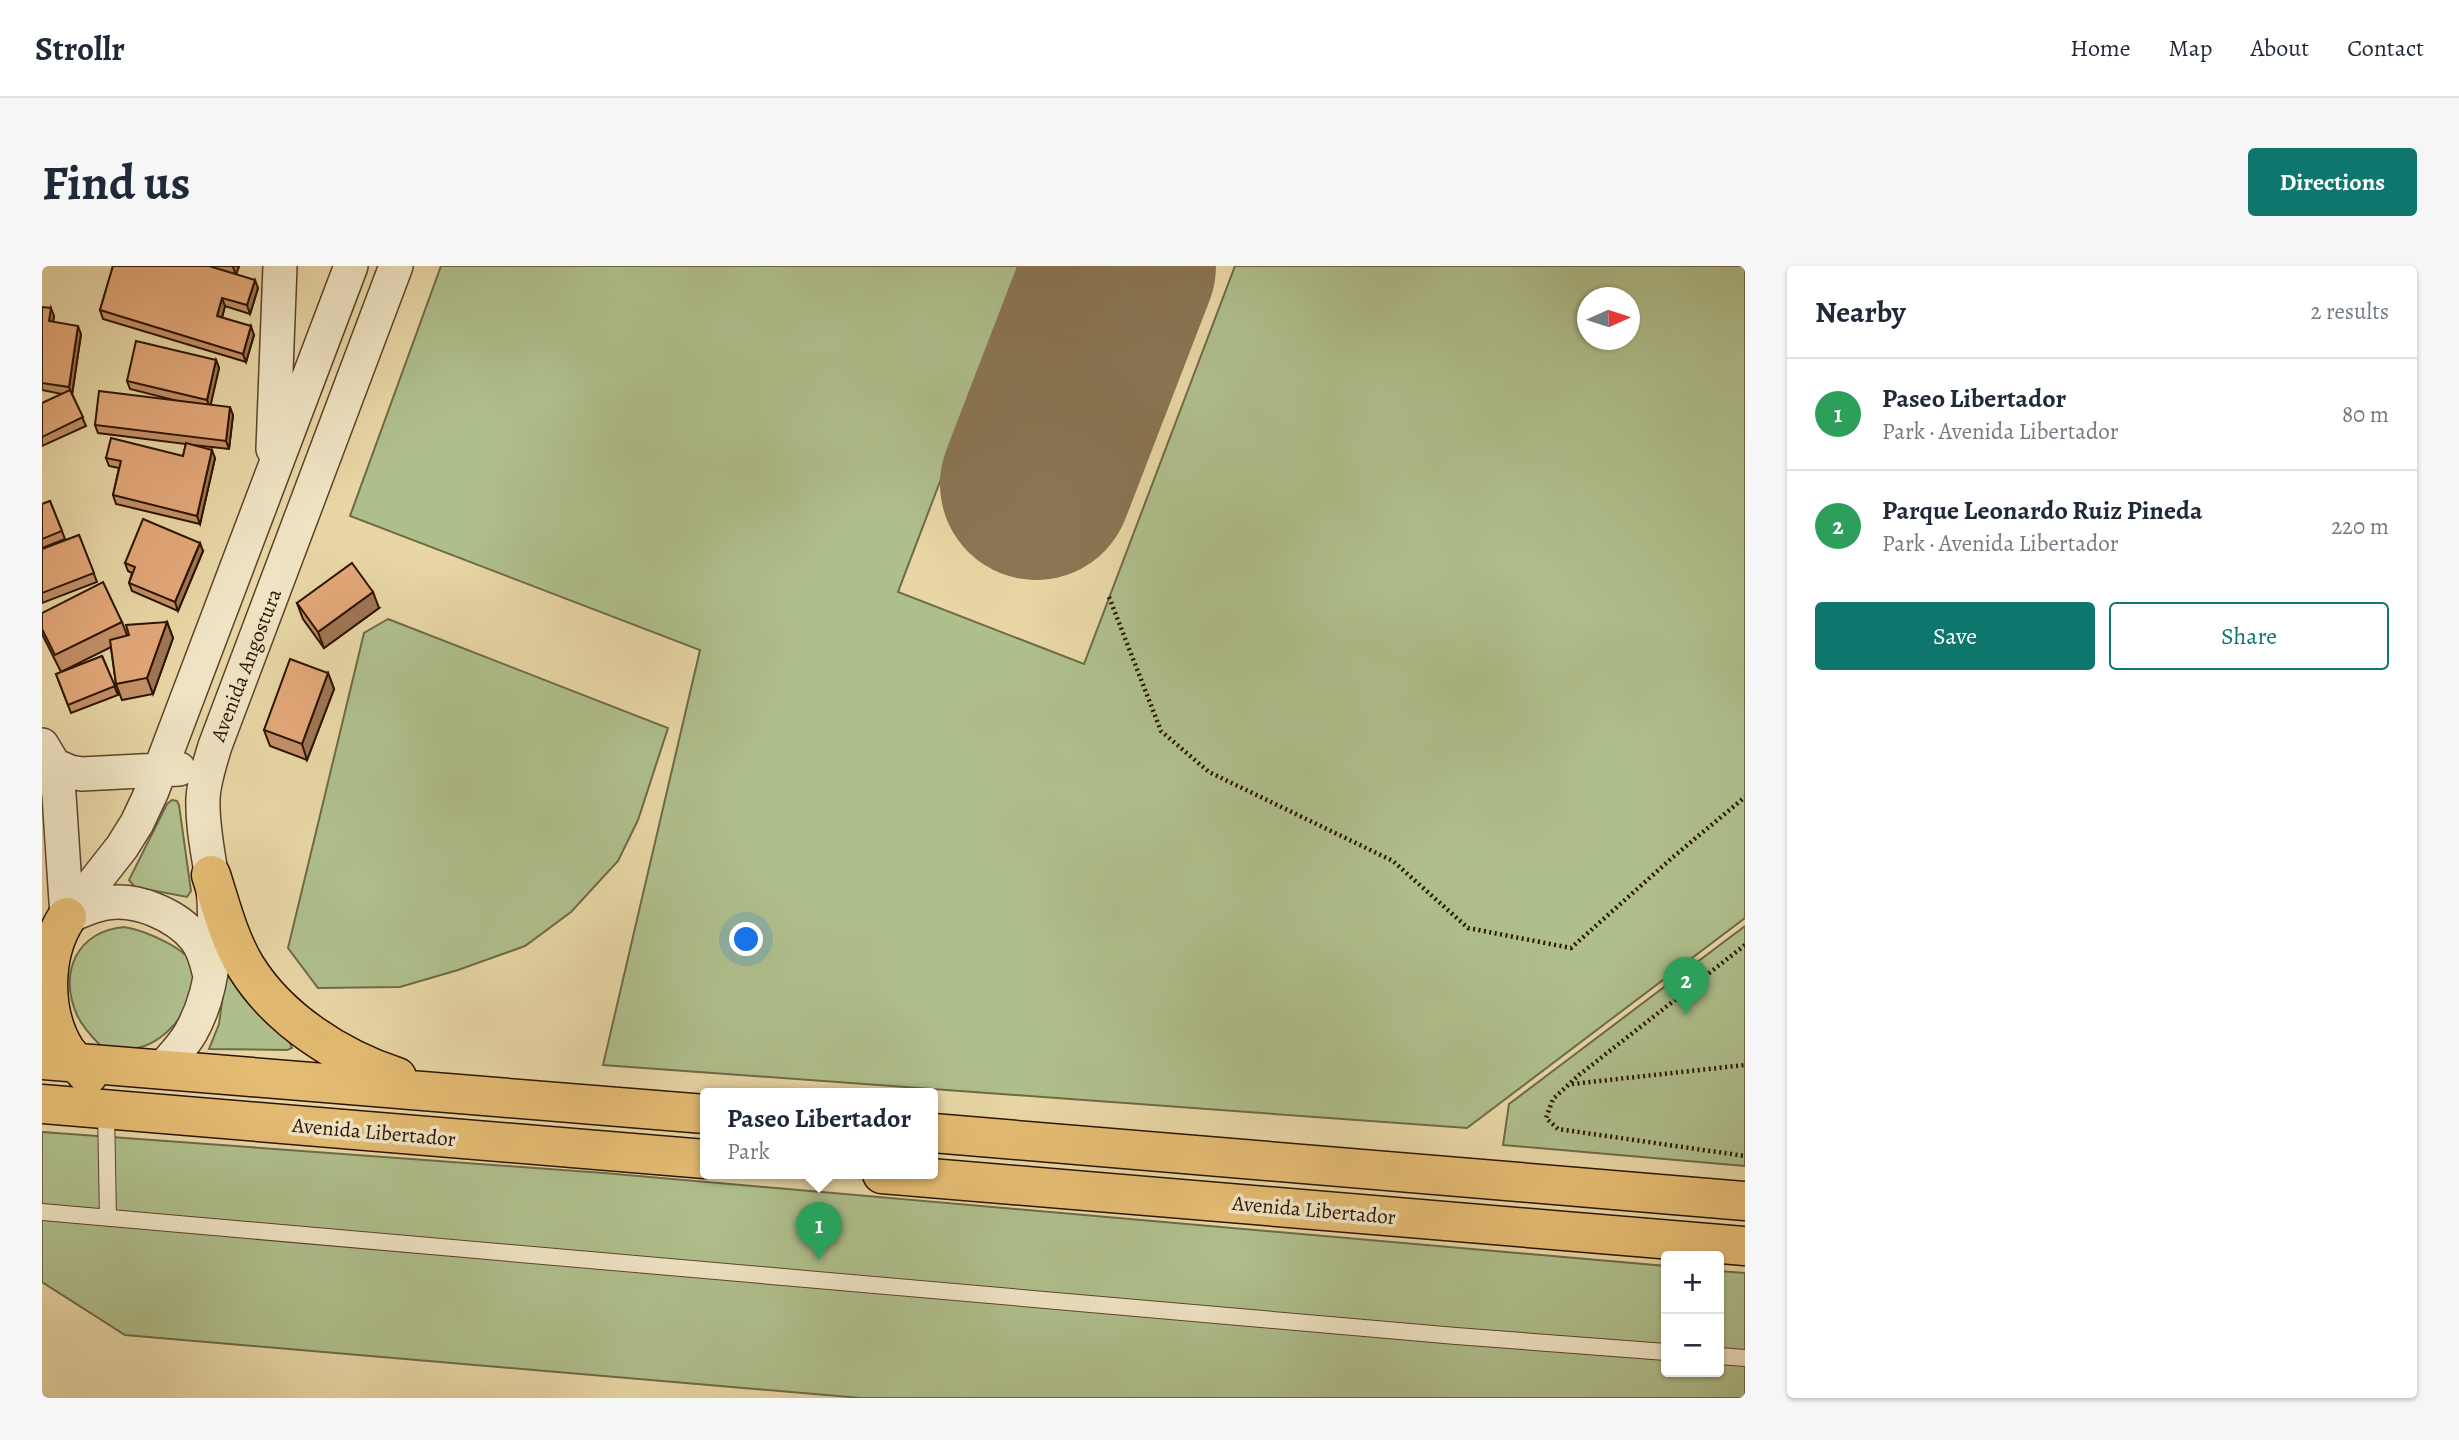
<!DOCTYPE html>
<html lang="en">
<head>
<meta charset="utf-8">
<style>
	body { margin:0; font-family:Alegreya,serif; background:#f6f6f7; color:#1f2937 }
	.controls { position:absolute; right:21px; bottom:21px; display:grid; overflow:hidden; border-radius:7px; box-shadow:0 2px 5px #0004 }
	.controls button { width:63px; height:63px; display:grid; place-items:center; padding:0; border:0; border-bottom:2px solid #e0e1e3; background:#fff; color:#1f2937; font:35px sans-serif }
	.compass { position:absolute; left:1535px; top:21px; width:63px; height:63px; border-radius:50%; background:#fff; box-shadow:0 2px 5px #0004; rotate:87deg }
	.you { position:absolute; left:705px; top:674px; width:24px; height:24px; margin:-18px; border:5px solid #fff; border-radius:50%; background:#1a73e8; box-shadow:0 0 0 10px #1a73e833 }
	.badge { display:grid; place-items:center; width:46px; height:46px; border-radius:50%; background:#0f766e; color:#fff; font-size:23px; font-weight:700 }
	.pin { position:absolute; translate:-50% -58px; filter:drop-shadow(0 2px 4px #0008) }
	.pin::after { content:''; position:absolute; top:37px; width:24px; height:21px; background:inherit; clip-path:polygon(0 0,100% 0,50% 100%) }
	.popup { position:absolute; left:658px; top:822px; width:238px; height:91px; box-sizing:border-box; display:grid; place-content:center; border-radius:7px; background:#fff; filter:drop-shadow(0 2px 5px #0005); font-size:23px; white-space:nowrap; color:#747a83 }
	.popup b { font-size:26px; color:#1f2937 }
	.popup::after { content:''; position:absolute; left:50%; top:100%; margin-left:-14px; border:14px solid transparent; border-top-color:#fff }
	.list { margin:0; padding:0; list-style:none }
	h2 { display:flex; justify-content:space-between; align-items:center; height:91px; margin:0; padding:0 28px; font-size:30px }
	h2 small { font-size:23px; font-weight:400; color:#747a83 }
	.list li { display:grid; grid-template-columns:46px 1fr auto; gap:21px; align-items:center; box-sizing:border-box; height:112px; padding:0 28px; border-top:2px solid #e0e1e3 }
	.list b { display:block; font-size:26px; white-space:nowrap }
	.list p { margin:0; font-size:23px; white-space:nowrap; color:#747a83 }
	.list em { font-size:23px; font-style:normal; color:#747a83 }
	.actions { display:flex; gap:14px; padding:21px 28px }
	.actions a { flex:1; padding:16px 0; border:2px solid #0f766e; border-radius:7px; text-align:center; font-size:24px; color:#0f766e }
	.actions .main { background:#0f766e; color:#fff }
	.map { position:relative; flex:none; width:1703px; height:1132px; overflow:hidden; border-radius:7px }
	header { display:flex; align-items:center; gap:42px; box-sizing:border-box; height:98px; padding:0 35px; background:#fff; border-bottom:2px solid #e0e1e3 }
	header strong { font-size:33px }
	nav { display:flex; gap:38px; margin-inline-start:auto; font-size:24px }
	.intro { display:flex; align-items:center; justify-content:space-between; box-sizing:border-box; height:168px; padding:0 42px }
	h1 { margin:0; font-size:49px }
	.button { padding:18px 32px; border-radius:7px; background:#0f766e; color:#fff; font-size:24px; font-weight:700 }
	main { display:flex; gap:42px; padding:0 42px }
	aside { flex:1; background:#fff; border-radius:7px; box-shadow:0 2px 5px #0004 }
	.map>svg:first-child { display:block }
</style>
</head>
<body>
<header>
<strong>Strollr</strong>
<nav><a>Home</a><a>Map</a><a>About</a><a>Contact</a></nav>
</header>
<div class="intro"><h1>Find us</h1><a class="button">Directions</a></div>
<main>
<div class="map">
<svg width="1703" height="1132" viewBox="0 0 1703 1132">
	<rect width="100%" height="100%" fill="#e8d6a5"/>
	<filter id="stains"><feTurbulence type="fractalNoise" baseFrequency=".00286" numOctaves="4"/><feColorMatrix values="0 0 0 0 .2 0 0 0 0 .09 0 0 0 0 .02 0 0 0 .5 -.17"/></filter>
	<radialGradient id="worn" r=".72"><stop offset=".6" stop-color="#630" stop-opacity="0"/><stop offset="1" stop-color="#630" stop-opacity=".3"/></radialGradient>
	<!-- green -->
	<path fill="#afbf8c" stroke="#6e6a46" stroke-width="2" fill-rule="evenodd" d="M 399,0 L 980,0 L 856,326 L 1042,398 L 1193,0 L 1703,0 L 1703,652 L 1425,862 L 561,799 L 658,384 L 308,250 ZM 1546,32 L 1588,32 L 1588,74 L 1546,74 Z
		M 346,353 L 626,462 L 596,554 L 576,595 L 529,646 L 483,680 L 416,704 L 358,721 L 276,722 L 246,682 L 322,367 Z
		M 130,534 L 135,535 L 137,539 L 149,625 L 145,631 L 93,621 L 87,614 L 125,538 Z
		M 1703,660 L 1703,900 L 1461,879 L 1467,838 Z
		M 82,661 C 101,664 150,683 154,705 C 155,709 152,716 151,721 C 144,754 114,786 79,783 C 71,783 64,783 58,779 C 49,770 40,760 35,749 C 16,707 35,665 82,661 Z
		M 186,710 L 189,710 L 246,772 L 250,782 L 245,784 L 167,783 L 177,758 L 183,714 Z
		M 0,866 L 562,907 L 1624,1000 L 1624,1106 L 1677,1106 L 1677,1005 L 1703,1007 L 1703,1132 L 819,1132 L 83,1069 L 0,1016 Z"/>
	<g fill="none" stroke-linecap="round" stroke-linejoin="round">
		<!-- runway -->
		<path stroke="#8a7553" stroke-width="192" d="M 994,218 L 1078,0"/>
		<defs>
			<path id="lane" d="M 64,844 L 66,952
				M 0,946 L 1414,1070 L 1624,1086
				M 1677,1090 L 1703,1092"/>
			<path id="street" d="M 231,183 L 238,0
				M 0,479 L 12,499 L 17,529 L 25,651
				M 12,499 L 28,506 L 40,508 L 137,503
				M 25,651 L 80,581 L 95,557 L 110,525 L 309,0
				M 25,651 C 38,645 51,639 65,637 C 95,632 134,649 153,672 C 161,682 164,693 167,706
				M 119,804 C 129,792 142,779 149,766 C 174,722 176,662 170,613 C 166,586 160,560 161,532 C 162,514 168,497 173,480 L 354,0"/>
			<path id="primary" d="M 169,609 C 179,640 187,673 204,701 C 237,754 297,792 355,811
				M 25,651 C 0,689 0,747 24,785 C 30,793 39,801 46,809
				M 0,794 L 663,848
				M 0,838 L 663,893
				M 891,867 L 1703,935
				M 840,908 L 1703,980"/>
		</defs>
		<!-- lane casing -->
		<use href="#lane" stroke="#5c442a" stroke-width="18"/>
		<!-- street casing -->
		<use href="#street" stroke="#5c442a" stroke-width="36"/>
		<!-- primary casing -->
		<use href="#primary" stroke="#2d1401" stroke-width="41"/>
		<!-- path -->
		<path stroke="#2d1401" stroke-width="4.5" stroke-dasharray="2 3.5" stroke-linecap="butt" d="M 1067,331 L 1119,465 L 1167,506 L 1351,595 L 1426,662 L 1529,682 L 1631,591 L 1703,531
			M 1703,679 L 1537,809 L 1511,833 L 1504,852 L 1516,863 L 1703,890
			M 1530,818 L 1703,799"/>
		<!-- lane -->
		<use href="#lane" stroke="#f0e4c4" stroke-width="16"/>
		<!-- street -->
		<use href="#street" stroke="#f0e4c4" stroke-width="33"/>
		<!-- primary -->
		<use href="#primary" stroke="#e4bb72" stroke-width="38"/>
	</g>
	<!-- wall -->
	<path fill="#c39068" stroke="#2d1401" stroke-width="2" d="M 71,0 L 197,0 L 194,8 L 216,22 L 208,48 L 183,40 L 180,52 L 212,69 L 204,96 L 61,53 L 58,44 Z
		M 0,41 L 12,50 L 11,56 L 39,68 L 30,128 L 44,160 L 0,180 L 0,137 L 20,128 L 0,124 Z
		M 174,94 L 177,102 L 168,138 L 191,149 L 187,183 L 151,179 L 173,192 L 158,258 L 74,238 L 71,229 L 77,202 L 67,200 L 64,192 L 141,190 L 144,178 L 56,167 L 53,159 L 132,134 L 88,123 L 85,115 Z
		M 8,235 L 23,273 L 0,282 L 0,238 Z
		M 37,269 L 55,316 L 0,337 L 0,283 Z
		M 161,285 L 136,345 L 90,325 L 87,317 L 90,307 L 86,305 L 83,297 Z
		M 255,337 L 337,342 L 282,382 L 261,353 Z
		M 0,347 L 80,356 L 85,369 L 125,356 L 131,372 L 111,428 L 80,434 L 74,418 L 69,381 L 19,406 L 0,368 Z
		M 60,390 L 76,429 L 29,447 L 14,408 Z
		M 286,407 L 292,423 L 265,494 L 228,480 L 222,464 Z"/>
	<!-- shaded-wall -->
	<path fill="#9f7655" stroke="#2d1401" stroke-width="2" d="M 191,0 L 197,0 L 194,9 L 191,1 Z
		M 213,14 L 216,22 L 208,48 L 205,39 Z
		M 180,32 L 183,40 L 178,58 L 175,50 Z
		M 9,42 L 12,50 L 10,63 L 7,55 Z
		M 36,60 L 39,68 L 30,129 L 27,121 Z
		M 209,60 L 212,69 L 204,96 L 201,88 Z
		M 174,94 L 177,102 L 168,142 L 165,134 Z
		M 188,141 L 191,149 L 187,183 L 184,175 Z
		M 170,184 L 173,192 L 158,258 L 155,250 Z
		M 158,277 L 161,285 L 136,345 L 133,336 Z
		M 331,326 L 337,342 L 282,382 L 276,366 Z
		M 125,356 L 131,372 L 111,428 L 105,412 Z
		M 286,407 L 292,423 L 265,494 L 260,478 Z"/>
	<!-- building -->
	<path fill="#e3a879" stroke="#2d1401" stroke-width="2" d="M 71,0 L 167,0 L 213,14 L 205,39 L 180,32 L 175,50 L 209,60 L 201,88 L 58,44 Z
		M 0,41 L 9,42 L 7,55 L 36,60 L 27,121 L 0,117 Z
		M 94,75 L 174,94 L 165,134 L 85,115 Z
		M 28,124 L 41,151 L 0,171 L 0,137 Z
		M 57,125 L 188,141 L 184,175 L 53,159 Z
		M 69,172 L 141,190 L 144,177 L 170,184 L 155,250 L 71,229 L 79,195 L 64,192 Z
		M 8,235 L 20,265 L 0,273 L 0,238 Z
		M 101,253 L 158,277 L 133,336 L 87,317 L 93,301 L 83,297 Z
		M 37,269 L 52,307 L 0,327 L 0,283 Z
		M 310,297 L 331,326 L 276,366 L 255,337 Z
		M 61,316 L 80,356 L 13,389 L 0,363 L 0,347 Z
		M 125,356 L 105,412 L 74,418 L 68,374 L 87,369 L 84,359 Z
		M 60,390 L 73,420 L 26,439 L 14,408 Z
		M 248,393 L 286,407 L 260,478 L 222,464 Z"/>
	<g text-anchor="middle" stroke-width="7" stroke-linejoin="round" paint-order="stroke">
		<!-- street labels -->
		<g font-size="21" fill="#2d1401" stroke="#f0e4c4">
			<text transform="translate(204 399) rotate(-69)" y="7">Avenida Angostura</text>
			<text transform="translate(332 866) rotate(5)" y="7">Avenida Libertador</text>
			<text transform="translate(1272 944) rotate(5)" y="7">Avenida Libertador</text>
		</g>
	</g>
	<rect width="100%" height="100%" filter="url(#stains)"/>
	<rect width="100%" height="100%" fill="url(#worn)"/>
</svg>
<div class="controls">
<button>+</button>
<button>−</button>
</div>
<svg class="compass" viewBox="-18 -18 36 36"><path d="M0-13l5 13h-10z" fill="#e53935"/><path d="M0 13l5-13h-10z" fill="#747a83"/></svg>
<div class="you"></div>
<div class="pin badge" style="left:777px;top:994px;background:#2e9e5b">1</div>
<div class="popup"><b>Paseo Libertador</b>Park</div>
<div class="pin badge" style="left:1644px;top:749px;background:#2e9e5b">2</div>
</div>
<aside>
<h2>Nearby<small>2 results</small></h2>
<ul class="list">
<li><span class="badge" style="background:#2e9e5b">1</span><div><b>Paseo Libertador</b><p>Park · Avenida Libertador</p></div><em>80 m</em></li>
<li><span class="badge" style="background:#2e9e5b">2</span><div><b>Parque Leonardo Ruiz Pineda</b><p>Park · Avenida Libertador</p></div><em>220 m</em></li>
</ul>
<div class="actions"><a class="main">Save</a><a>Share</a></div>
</aside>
</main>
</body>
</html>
